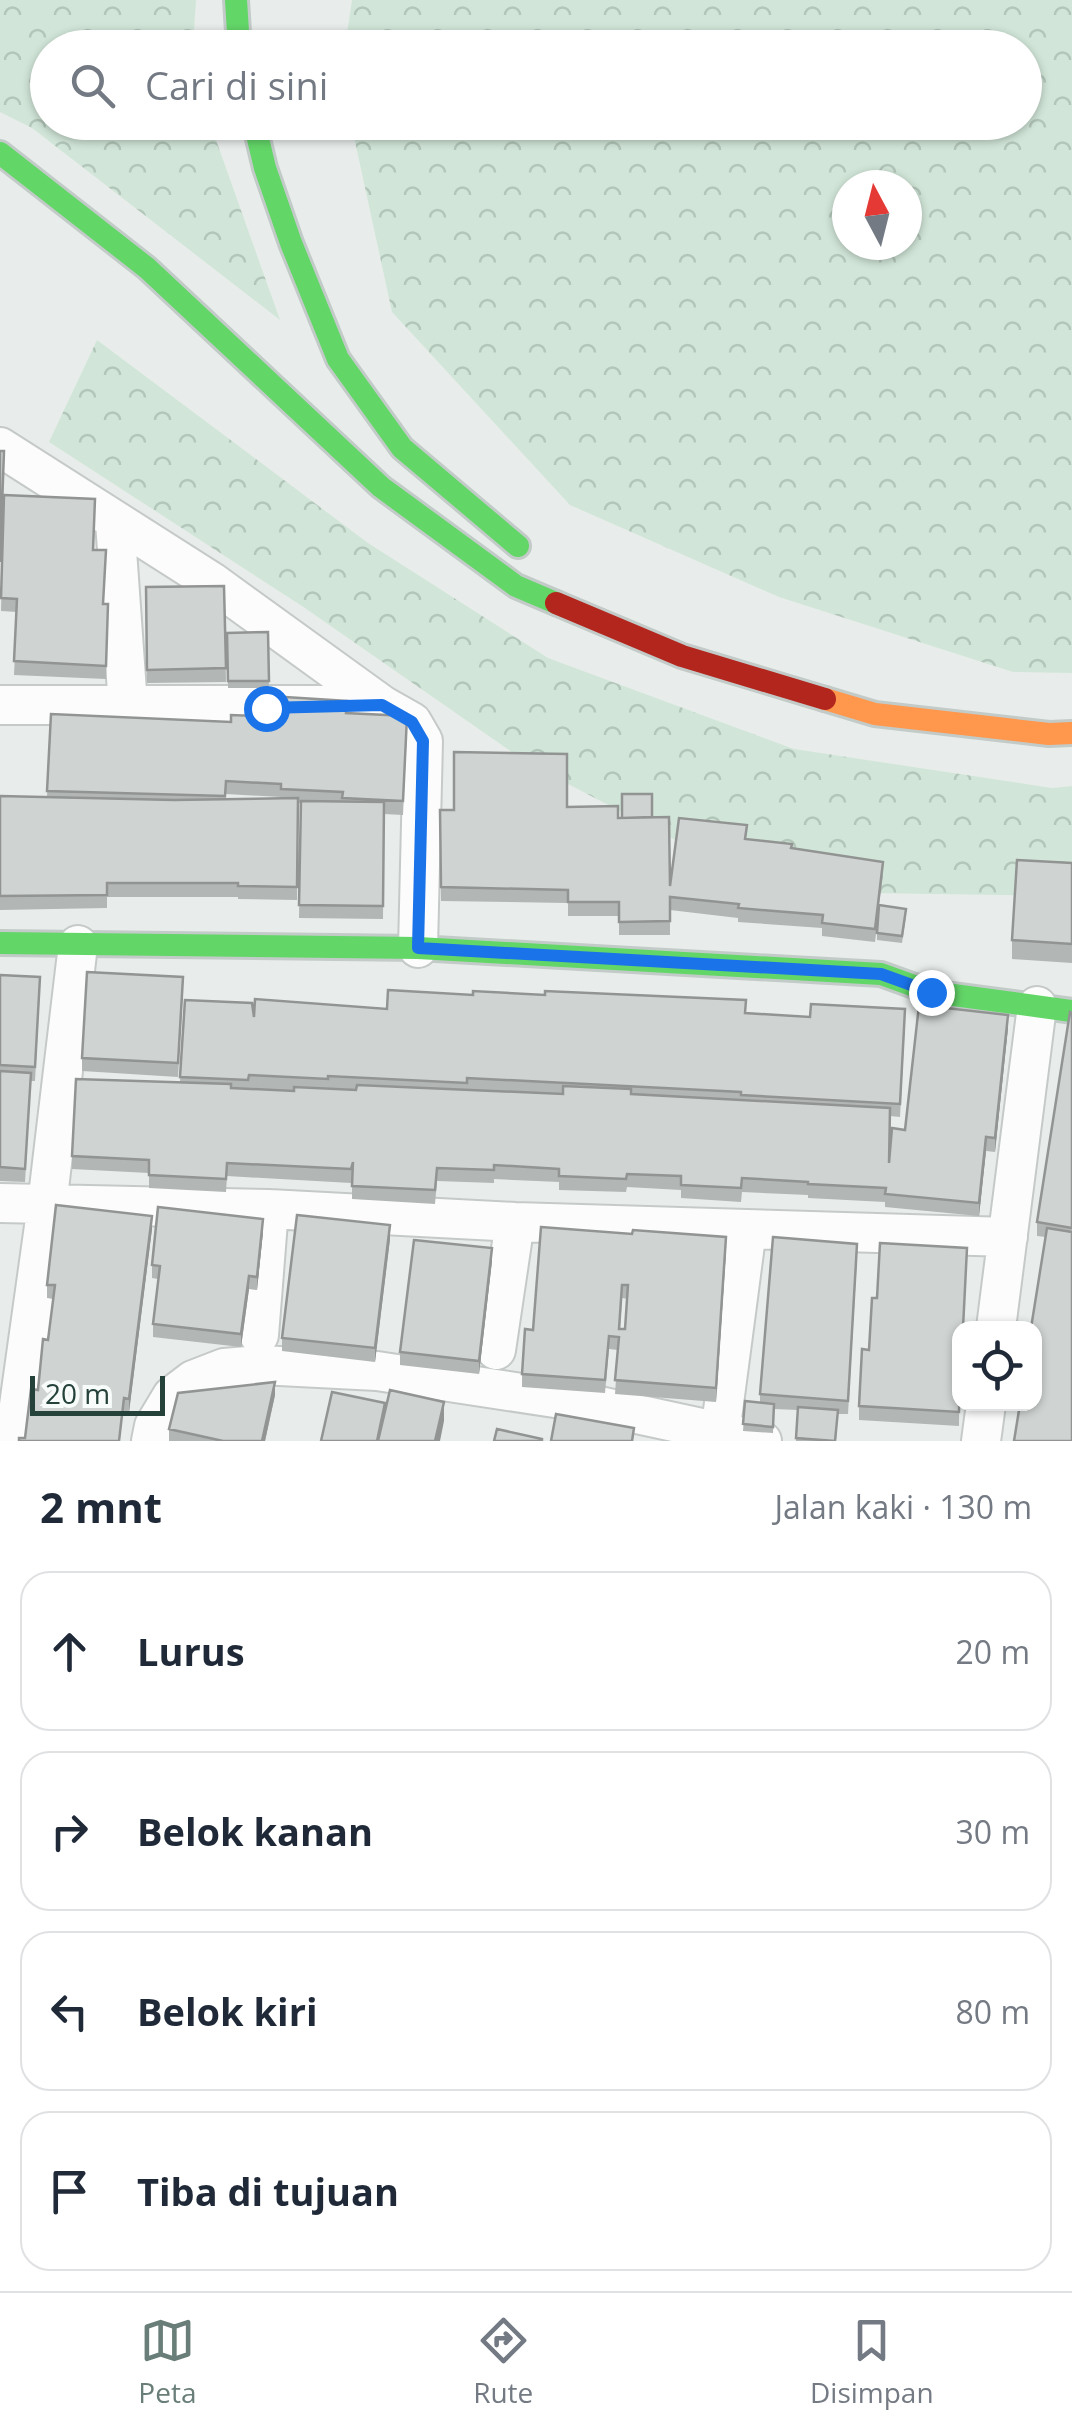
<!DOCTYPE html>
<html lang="id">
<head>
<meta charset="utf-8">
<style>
	body { margin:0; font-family:"Open Sans",sans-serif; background:#f2f2f3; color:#1f2937 }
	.controls { position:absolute; right:30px; bottom:30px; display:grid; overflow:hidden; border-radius:20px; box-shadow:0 2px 8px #0004 }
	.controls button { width:90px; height:90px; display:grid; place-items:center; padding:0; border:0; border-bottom:2px solid #e0e1e3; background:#fff; color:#1f2937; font:50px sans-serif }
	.compass { position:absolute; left:832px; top:170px; width:90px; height:90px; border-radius:50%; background:#fff; box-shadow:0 2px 8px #0004; rotate:353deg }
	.scale { position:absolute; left:30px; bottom:25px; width:135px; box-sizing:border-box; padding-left:10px; border:5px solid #24423a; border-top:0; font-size:28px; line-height:35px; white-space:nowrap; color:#24423a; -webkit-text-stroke:8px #f7fbf9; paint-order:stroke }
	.stop { position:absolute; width:30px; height:30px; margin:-22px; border:8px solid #1a73e8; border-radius:50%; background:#fff }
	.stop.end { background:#1a73e8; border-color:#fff; box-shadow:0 2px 10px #0008 }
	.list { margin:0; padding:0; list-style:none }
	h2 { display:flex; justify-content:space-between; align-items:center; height:130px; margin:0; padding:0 40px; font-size:42px }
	h2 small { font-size:32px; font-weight:400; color:#747a83 }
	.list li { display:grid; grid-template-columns:65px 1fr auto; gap:30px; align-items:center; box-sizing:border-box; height:160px; margin:0 20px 20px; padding:0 20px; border:2px solid #e0e1e3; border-radius:30px }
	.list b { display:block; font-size:38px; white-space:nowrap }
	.list em { font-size:32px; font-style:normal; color:#747a83 }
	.icon { flex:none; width:55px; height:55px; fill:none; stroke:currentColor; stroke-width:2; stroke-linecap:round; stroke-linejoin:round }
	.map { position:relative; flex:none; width:1072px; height:1441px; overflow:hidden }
	.search { position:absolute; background:#fff; box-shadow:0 2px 8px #0004; left:30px; right:30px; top:30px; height:110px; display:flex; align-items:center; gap:25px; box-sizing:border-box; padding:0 35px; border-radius:55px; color:#747a83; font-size:38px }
	.sheet { height:850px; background:#fff }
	nav { display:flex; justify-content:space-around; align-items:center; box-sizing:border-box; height:140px; border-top:2px solid #e0e1e3; background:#fff; font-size:28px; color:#747a83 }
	nav a { display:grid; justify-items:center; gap:5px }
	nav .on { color:#697e78 }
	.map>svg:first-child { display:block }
</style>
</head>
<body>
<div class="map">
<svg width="1072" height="1441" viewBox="0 0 1072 1441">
	<defs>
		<pattern id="forest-crowns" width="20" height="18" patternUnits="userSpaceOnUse" patternTransform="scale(2.5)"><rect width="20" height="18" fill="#d1e6d8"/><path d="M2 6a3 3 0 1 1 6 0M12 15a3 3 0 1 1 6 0" fill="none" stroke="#b3c6ba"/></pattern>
	</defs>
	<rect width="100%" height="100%" fill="#e8edeb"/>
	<!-- forest -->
	<path fill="url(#forest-crowns)" fill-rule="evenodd" d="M 0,0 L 196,0 L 193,47 L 48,48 L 48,122 L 210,123 L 280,320 L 32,128 L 0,112 Z
		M 352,0 L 1072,0 L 1072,673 L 1013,672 L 779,597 L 570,505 L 392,312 L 351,123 L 1024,122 L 1024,48 L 345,47 ZM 907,185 L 907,245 L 847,245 L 847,185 Z
		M 97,340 L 368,543 L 548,658 L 794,749 L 1052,788 L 1072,786 L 1072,896 L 867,893 L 681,843 L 526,762 L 302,606 L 49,442 Z"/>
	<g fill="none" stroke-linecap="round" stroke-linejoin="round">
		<defs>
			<path id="street" d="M 0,447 L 212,582 L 382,705
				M 115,522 L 128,706
				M 0,705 L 382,705 L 412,722 L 423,741 L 418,948
				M 0,1203 L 269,1209 L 515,1222 L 1008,1237
				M 996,1328 L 1037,1006
				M 259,1335 L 269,1209
				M 496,1350 L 515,1222
				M 14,1441 L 47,1205 L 78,945
				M 151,1441 L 154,1426 L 172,1396 L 193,1380 L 224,1368 L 260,1365 L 377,1371 L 581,1402 L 762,1441
				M 719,1441 L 747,1229
				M 981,1441 L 986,1404"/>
			<path id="fast" d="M 236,0 L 239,48
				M 254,122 L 265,168 L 291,243 L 338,359 L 402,448 L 518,546
				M 0,153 L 147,268 L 381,487 L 516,586 L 556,603
				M 0,943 L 418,948 L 881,974 L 931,992 L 1072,1011"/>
			<path id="slow" d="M 825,699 L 875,714 L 1049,734 L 1072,733"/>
			<path id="jam" d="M 556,603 L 682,656 L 825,699"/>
		</defs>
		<!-- street casing -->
		<use href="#street" stroke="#c5cac8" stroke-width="42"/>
		<!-- fast casing -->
		<use href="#fast" stroke="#c3cbc8" stroke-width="28"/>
		<!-- slow casing -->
		<use href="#slow" stroke="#c3cbc8" stroke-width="28"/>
		<!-- jam casing -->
		<use href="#jam" stroke="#c3cbc8" stroke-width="28"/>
		<!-- street -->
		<use href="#street" stroke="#fcfcfc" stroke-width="38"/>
		<!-- fast -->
		<use href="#fast" stroke="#63d668" stroke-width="22"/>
		<!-- slow -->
		<use href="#slow" stroke="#ff974d" stroke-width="22"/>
		<!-- jam -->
		<use href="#jam" stroke="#b3261e" stroke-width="22"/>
	</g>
	<!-- wall -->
	<path fill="#b2b6b5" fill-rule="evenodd" d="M 4,495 L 93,550 L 104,604 L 108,617 L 106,679 L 14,675 L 17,612 L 1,611 Z
		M 224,586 L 226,682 L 147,683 L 146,587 Z
		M 268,632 L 269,688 L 228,688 L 227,633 Z
		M 347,713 L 407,730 L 403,815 L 384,814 L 383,919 L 299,918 L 301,803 L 298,803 L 297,900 L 238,899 L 238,897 L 107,897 L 107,908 L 0,910 L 0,796 L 47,797 L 51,714 L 231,722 ZM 226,794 L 281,797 L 281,798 L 226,799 Z
		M 567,807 L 618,818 L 652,817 L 670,886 L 747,839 L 792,848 L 883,875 L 879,905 L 906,916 L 902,943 L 877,940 L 877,926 L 875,942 L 822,936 L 822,928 L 738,922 L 738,918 L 670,910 L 670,935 L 619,935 L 619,916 L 568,916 L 568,903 L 441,901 L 440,810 Z
		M 1072,863 L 1072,963 L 1012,959 L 1012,940 Z
		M 0,975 L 40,990 L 35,1081 L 31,1081 L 25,1182 L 0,1181 Z
		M 183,991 L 178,1077 L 82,1071 L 82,1058 Z
		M 185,1000 L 254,1017 L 387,1009 L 746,1013 L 905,1022 L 900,1117 L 890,1116 L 889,1160 L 905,1130 L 1008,1028 L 995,1152 L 986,1151 L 979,1216 L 885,1207 L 885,1202 L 808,1198 L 808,1195 L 742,1192 L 741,1202 L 681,1198 L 681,1190 L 627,1187 L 626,1192 L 559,1190 L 559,1182 L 494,1179 L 494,1183 L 437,1181 L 435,1204 L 352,1199 L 352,1178 L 351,1183 L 227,1176 L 226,1192 L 149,1188 L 149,1173 L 72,1169 L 72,1156 L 180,1082 Z
		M 1072,1013 L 1072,1441 L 1046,1237 L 1037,1236 L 1037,1222 Z
		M 541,1227 L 726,1251 L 716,1402 L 615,1394 L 618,1350 L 609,1349 L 605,1393 L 522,1387 L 522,1374 L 533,1330 ZM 622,1298 L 628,1299 L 625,1329 L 620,1329 Z
		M 152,1229 L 129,1412 L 124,1412 L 25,1438 L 48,1340 L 53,1299 L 47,1298 L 47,1285 Z
		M 263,1232 L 257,1290 L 249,1289 L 241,1347 L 153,1337 L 153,1324 L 158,1279 L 152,1278 L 152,1265 Z
		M 390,1239 L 375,1362 L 282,1351 L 282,1338 Z
		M 857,1258 L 848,1414 L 838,1414 L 836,1441 L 796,1441 L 798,1410 L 774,1409 L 773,1433 L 743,1431 L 745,1401 L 760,1403 L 760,1394 Z
		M 492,1261 L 479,1374 L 400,1365 L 400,1352 Z
		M 960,1328 L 959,1426 L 859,1420 L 859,1406 L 869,1350 Z
		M 275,1395 L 265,1441 L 169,1441 L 169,1429 Z"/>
	<!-- shaded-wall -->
	<path fill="#919493" d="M 1008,1015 L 1008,1028 L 995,1152 L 995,1138 Z
		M 986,1137 L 986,1151 L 979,1216 L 979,1203 Z
		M 152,1216 L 152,1229 L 129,1412 L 129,1399 Z
		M 263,1219 L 263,1232 L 257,1290 L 257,1277 Z
		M 390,1225 L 390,1239 L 375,1362 L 375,1348 Z
		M 726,1237 L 726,1251 L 716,1402 L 716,1388 Z
		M 492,1248 L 492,1261 L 479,1374 L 479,1361 Z
		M 249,1276 L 249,1289 L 241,1347 L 241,1334 Z
		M 275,1382 L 275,1395 L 265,1441 L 262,1441 Z
		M 444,1402 L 444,1421 L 440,1441 L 435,1441 Z"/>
	<!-- building -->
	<path fill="#cfd4d2" stroke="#919493" stroke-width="2.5" fill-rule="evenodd" d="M 0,451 L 4,451 L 0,562 Z
		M 4,495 L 95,499 L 93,550 L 106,550 L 103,604 L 108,604 L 106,666 L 14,661 L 17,599 L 1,598 Z
		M 224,586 L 226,668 L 147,670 L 146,587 Z
		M 268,632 L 269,681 L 228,681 L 227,633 Z
		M 285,697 L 347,701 L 346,713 L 407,716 L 403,801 L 342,798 L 343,792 L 281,789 L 281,784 L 226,781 L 225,796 L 47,791 L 51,714 L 231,722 L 231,715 L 284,717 Z
		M 454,752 L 567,754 L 567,807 L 618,806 L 618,818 L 669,817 L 670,886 L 679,818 L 747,825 L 745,839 L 792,844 L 791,848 L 883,862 L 875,929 L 822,923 L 823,915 L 738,908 L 739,904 L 670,897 L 670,921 L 619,922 L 619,902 L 568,902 L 568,890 L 441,887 L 440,810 L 454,810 Z
		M 622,794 L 652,794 L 652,817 L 622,818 Z
		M 0,796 L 174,800 L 298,798 L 297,887 L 238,886 L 238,883 L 107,883 L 107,895 L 0,896 Z
		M 301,801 L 384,802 L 383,906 L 299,905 Z
		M 1017,860 L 1072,863 L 1072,944 L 1012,940 Z
		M 879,905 L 906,909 L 902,936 L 877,933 Z
		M 87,972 L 183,977 L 178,1063 L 82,1058 Z
		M 0,975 L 40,977 L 35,1067 L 0,1065 Z
		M 388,990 L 473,995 L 473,991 L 545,995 L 545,991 L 746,1000 L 745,1013 L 810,1017 L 811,1004 L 905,1009 L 900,1104 L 741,1095 L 741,1092 L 467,1078 L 467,1083 L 328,1076 L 328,1079 L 249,1075 L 248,1080 L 180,1077 L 185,1000 L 252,1003 L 254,1017 L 255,999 L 387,1009 Z
		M 919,1005 L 1008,1015 L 995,1138 L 986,1137 L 979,1203 L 885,1194 L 886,1188 L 808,1184 L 808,1182 L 742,1178 L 741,1188 L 681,1185 L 681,1176 L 627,1174 L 626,1179 L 559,1176 L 559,1169 L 494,1165 L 494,1170 L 437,1168 L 435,1190 L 352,1186 L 353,1162 L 351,1169 L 227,1163 L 226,1179 L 149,1175 L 149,1160 L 72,1156 L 76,1079 L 231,1084 L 231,1088 L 294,1091 L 294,1087 L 356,1090 L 357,1085 L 563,1094 L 563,1086 L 631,1089 L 631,1094 L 890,1108 L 889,1163 L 892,1128 L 905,1130 Z
		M 1070,1012 L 1072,1013 L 1072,1228 L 1037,1222 Z
		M 0,1071 L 31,1073 L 25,1169 L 0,1167 Z
		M 56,1205 L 152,1216 L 129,1399 L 124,1398 L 119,1441 L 19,1441 L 19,1438 L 25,1438 L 31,1389 L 38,1390 L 43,1339 L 48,1340 L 55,1285 L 47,1285 Z
		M 158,1207 L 263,1219 L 257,1277 L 249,1276 L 241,1334 L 153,1324 L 160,1266 L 152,1265 Z
		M 297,1215 L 390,1225 L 375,1348 L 282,1338 Z
		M 541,1227 L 632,1234 L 633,1230 L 726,1237 L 716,1388 L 615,1380 L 619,1337 L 609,1336 L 605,1380 L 522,1374 L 525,1329 L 533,1330 ZM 622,1285 L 628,1285 L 625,1329 L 619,1329 Z
		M 1047,1228 L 1072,1232 L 1072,1441 L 1014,1441 L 1020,1404 L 1034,1404 L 1034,1328 L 1031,1328 Z
		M 773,1237 L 857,1244 L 848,1401 L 760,1394 Z
		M 414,1240 L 492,1248 L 479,1361 L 400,1352 Z
		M 880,1243 L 967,1248 L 963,1328 L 960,1328 L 959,1412 L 859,1406 L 862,1349 L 869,1350 L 872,1298 L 877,1298 Z
		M 275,1382 L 262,1441 L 223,1441 L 169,1429 L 178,1393 Z
		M 390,1390 L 444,1402 L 435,1441 L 378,1441 Z
		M 332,1392 L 385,1403 L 377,1441 L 321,1441 Z
		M 745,1401 L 774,1404 L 773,1427 L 743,1424 Z
		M 798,1407 L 838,1410 L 835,1441 L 796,1438 Z
		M 556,1414 L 634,1428 L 632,1441 L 551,1441 Z
		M 497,1429 L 542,1439 L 542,1441 L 494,1441 Z"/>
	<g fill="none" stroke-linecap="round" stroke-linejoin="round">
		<!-- route -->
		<path stroke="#1a73e8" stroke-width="12" d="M 266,708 L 382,705 L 412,722 L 423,741 L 418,948 L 881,974 L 931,992"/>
	</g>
</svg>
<div class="controls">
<button><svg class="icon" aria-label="locate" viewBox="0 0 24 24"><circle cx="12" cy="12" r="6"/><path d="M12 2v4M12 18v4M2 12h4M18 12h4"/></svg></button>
</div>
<svg class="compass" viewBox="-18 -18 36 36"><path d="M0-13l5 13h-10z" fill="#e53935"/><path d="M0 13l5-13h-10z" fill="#747a83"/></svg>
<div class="scale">20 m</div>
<div class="stop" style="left:266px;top:708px"></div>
<div class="stop end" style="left:931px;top:992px"></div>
<div class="search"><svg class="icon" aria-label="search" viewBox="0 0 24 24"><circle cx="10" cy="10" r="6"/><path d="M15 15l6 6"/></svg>Cari di sini</div>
</div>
<section class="sheet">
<h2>2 mnt<small>Jalan kaki · 130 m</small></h2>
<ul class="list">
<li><svg class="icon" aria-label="ahead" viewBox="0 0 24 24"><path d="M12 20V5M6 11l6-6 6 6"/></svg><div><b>Lurus</b></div><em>20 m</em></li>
<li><svg class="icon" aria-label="right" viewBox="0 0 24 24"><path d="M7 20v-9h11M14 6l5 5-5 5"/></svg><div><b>Belok kanan</b></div><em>30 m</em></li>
<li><svg class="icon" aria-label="left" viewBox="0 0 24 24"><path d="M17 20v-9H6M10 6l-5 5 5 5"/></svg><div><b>Belok kiri</b></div><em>80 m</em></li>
<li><svg class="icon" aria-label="arrive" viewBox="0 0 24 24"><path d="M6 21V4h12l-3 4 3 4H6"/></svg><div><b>Tiba di tujuan</b></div></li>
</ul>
</section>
<nav>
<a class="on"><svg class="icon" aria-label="map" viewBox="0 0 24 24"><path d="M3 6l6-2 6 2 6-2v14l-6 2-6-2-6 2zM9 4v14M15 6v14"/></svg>Peta</a>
<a><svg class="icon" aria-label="directions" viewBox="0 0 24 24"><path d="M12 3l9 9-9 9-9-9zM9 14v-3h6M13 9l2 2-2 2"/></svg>Rute</a>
<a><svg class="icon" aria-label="saved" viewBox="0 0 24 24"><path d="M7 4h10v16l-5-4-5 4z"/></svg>Disimpan</a>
</nav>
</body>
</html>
